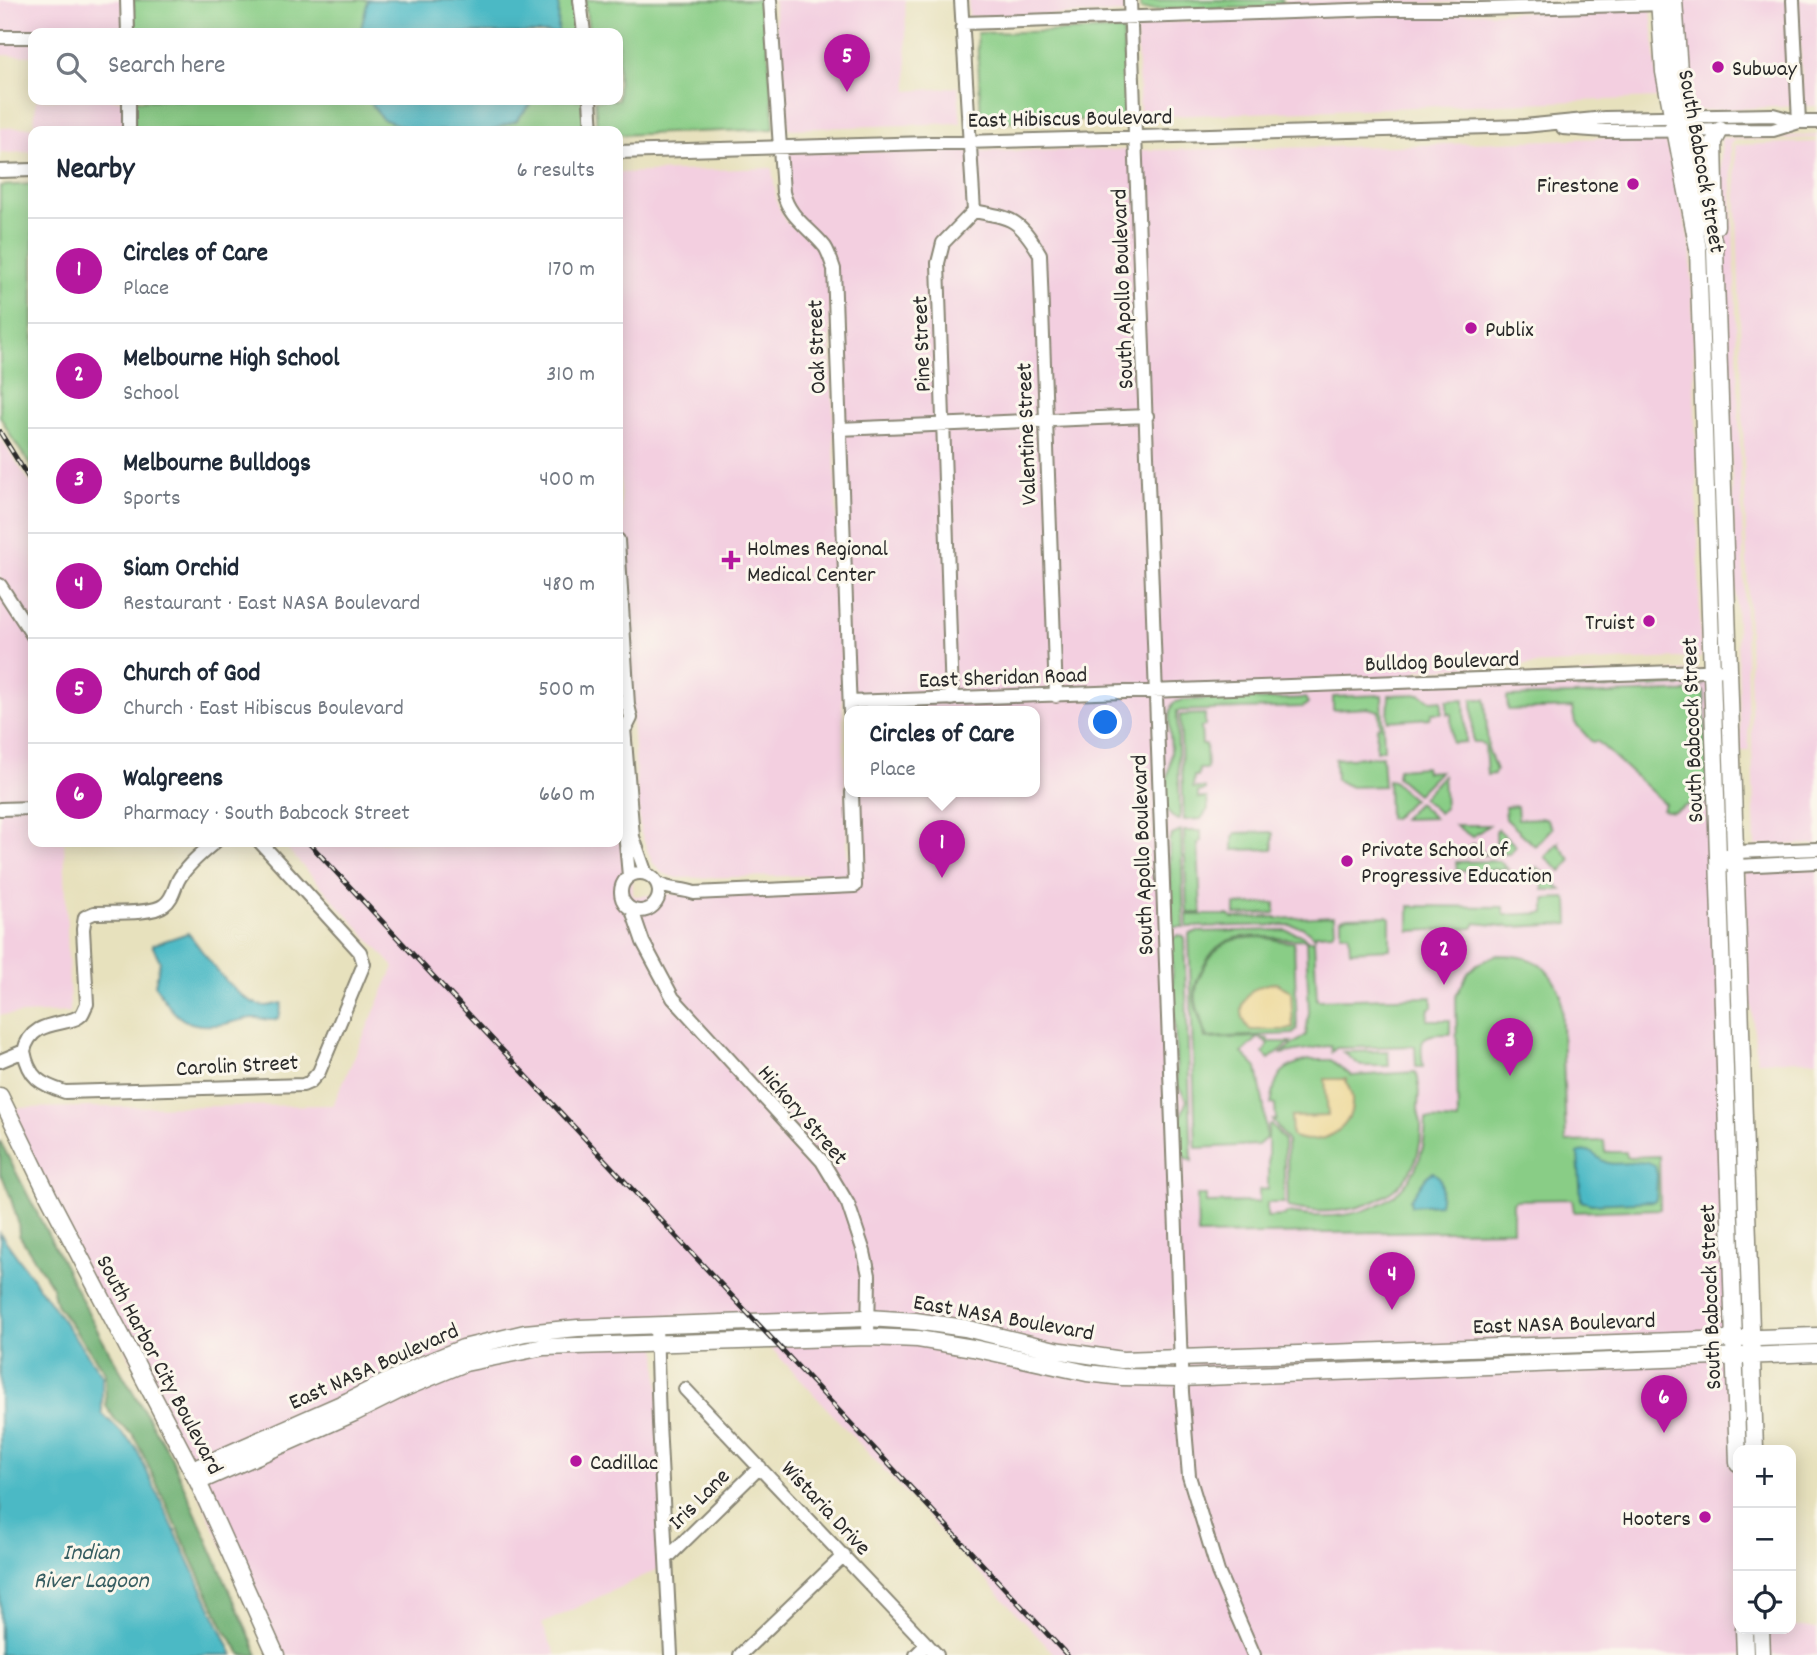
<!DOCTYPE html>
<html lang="en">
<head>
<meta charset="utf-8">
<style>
	body { margin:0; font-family:Dekko,sans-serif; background:#f6f6f7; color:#1f2937 }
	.controls { position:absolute; right:21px; bottom:21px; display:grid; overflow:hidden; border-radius:14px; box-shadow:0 4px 18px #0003 }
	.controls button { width:63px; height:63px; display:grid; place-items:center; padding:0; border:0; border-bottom:2px solid #e0e1e3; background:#fff; color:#1f2937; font:35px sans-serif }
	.you { position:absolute; left:1106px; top:723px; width:24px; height:24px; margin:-18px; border:5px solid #fff; border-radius:50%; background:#1a73e8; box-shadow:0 0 0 10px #1a73e833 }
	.badge { display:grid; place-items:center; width:46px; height:46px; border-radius:50%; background:#b5179e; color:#fff; font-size:23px; font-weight:700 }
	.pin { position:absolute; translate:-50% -58px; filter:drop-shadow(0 2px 4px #0008) }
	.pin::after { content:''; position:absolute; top:37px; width:24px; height:21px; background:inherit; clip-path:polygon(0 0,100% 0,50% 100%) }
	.popup { position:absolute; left:844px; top:706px; width:196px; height:91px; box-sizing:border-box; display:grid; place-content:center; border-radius:14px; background:#fff; filter:drop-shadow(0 2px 5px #0005); font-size:23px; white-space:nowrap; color:#747a83 }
	.popup b { font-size:26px; color:#1f2937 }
	.popup::after { content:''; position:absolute; left:50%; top:100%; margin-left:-14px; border:14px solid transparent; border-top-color:#fff }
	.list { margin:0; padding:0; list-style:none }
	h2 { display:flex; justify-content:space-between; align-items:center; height:91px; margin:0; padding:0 28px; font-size:30px }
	h2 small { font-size:23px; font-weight:400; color:#747a83 }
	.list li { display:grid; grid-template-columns:46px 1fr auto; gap:21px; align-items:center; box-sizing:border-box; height:105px; padding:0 28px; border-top:2px solid #e0e1e3 }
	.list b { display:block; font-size:26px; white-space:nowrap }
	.list p { margin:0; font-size:23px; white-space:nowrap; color:#747a83 }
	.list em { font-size:23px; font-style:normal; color:#747a83 }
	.icon { flex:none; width:38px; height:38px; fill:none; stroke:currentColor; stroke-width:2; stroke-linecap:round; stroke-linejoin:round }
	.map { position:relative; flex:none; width:1817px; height:1655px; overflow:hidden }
	.search { position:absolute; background:#fff; box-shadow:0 4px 18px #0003; left:28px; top:28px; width:595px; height:77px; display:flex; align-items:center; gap:18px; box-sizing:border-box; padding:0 24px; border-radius:14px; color:#747a83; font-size:26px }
	.panel { position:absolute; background:#fff; box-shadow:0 4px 18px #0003; left:28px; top:126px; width:595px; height:721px; border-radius:14px }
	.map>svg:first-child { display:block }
</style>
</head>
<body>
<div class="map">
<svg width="1817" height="1655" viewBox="0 0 1817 1655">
	<rect width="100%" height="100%" fill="#fbf7ec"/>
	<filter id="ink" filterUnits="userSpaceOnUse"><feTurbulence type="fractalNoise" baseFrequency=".0143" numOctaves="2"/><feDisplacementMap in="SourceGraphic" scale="14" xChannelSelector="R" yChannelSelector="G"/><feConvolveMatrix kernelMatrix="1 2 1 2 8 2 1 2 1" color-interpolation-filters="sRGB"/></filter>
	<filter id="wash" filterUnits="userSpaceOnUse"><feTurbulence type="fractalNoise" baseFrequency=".00686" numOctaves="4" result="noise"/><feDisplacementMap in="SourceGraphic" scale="28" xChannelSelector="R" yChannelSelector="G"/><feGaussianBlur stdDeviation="1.57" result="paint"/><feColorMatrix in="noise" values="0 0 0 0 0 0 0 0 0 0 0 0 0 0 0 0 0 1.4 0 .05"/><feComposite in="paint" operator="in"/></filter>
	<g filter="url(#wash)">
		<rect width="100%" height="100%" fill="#e7e1bd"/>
		<!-- built -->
		<path fill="#f3cfe0" d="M 0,0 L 122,0 L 123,31 L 0,32 Z
			M 774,0 L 905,0 L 908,91 L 958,87 L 961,123 L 788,129 L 779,69 Z
			M 968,0 L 1125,0 L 1126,13 L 969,17 Z
			M 1286,0 L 1376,0 L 1376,4 L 1286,7 Z
			M 1385,0 L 1589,0 L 1385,4 Z
			M 1681,0 L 1788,0 L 1794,106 L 1693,111 Z
			M 1798,0 L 1817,0 L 1817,106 L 1803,106 Z
			M 1651,9 L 1659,98 L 1140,117 L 1136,23 L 1380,15 Z
			M 0,42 L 33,42 L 33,56 L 0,55 Z
			M 36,100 L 124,100 L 124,131 L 33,131 L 33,152 L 0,153 L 0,128 L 34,127 Z
			M 1817,135 L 1817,138 L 1735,140 L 1731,145 L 1749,751 L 1741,751 L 1728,363 L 1721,230 L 1721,138 Z
			M 1653,136 L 1666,140 L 1691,248 L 1701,657 L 1418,670 L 1417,681 L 1713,670 L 1738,1463 L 1738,1629 L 1791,1629 L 1791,1625 L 1817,1629 L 1817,1655 L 1055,1655 L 747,1322 L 656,1325 L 667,1565 L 542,1624 L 556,1655 L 272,1655 L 193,1481 L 2,1108 L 333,1105 L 394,967 L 281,842 L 618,842 L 618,621 L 633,896 L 854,886 L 852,792 L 1035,792 L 1035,712 L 850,712 L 834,269 L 815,234 L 791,214 L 785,152 L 1153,150 L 1394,146 Z
			M 1817,142 L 1817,844 L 1755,846 L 1735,145 Z
			M 772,168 L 777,203 L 786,222 L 811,240 L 824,259 L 829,278 L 848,875 L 677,878 L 662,873 L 652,862 L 640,831 L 630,692 L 618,427 L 618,173 Z
			M 0,437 L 33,487 L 33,842 L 64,842 L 70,1012 L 0,1015 Z
			M 1817,868 L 1817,1060 L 1757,1061 L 1747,966 L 1744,871 Z"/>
		<!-- green -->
		<path fill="#89cd86" stroke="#5a7c58" stroke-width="2" d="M 133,0 L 573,0 L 576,33 L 134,33 Z
			M 585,0 L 765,0 L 774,129 L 618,135 L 618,131 L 597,131 L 595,100 L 618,100 L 618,33 L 589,33 Z
			M 1140,0 L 1282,0 L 1282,7 L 1141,10 Z
			M 1123,30 L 1126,114 L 1122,119 L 981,122 L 977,33 Z
			M 134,100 L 582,100 L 585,131 L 134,131 Z
			M 33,184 L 33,469 L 12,438 L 0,416 L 0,186 Z
			M 1699,681 L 1703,685 L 1576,689 L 1602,684 Z
			M 1704,691 L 1709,802 L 1699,805 L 1697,802 C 1684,803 1676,817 1662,809 L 1665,804 L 1597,741 L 1592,742 L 1575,723 L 1572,708 L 1508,710 L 1507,697 Z
			M 1420,694 L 1431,701 L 1442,700 L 1442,713 L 1432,713 L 1430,718 L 1388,721 L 1389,695 Z
			M 1382,695 L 1384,749 L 1376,751 L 1377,727 L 1380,726 L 1379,711 L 1368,708 L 1333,710 L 1333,697 Z
			M 1257,697 L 1258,700 L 1305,698 L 1308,703 L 1303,707 L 1177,711 L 1180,820 C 1175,819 1170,817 1168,811 C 1160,794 1171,770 1171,752 C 1171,736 1166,718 1173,703 L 1182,700 Z
			M 1464,699 L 1466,742 L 1452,743 L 1451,714 L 1447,714 L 1447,700 Z
			M 1472,699 L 1485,699 L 1488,749 L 1496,770 L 1494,774 L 1487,775 L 1485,746 L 1480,742 L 1473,742 Z
			M 1205,714 L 1205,726 L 1201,727 L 1202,744 L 1206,744 L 1207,769 L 1199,769 L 1198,776 L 1194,776 L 1193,788 L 1205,788 L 1205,791 L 1198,792 L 1198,798 L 1207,798 L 1208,809 L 1201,819 L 1184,820 L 1180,715 Z
			M 1382,756 L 1384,786 L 1351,787 L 1336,780 L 1335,759 Z
			M 1425,767 L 1426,772 L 1440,771 L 1417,794 L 1397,777 L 1398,769 Z
			M 1443,775 L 1445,808 L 1439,813 L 1422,798 Z
			M 1388,780 L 1393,781 L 1413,799 L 1394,818 L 1389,818 Z
			M 1418,803 L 1434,818 L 1402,819 Z
			M 1517,806 L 1518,819 L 1546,818 L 1552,828 L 1535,846 L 1506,819 L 1505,807 Z
			M 1455,825 L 1489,825 L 1472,837 Z
			M 1498,829 L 1516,846 L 1509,854 L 1497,854 L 1496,831 Z
			M 1181,831 L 1184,927 L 1172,927 L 1169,840 L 1172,835 Z
			M 1184,831 L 1201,831 L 1201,842 L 1198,843 L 1201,913 L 1187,913 Z
			M 1270,832 L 1273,833 L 1273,849 L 1233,850 L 1233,837 L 1236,833 Z
			M 1559,842 L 1559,845 L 1571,860 L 1561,871 L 1545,857 Z
			M 1473,844 L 1487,855 L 1456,855 Z
			M 1499,861 L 1508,869 L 1457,871 L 1456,862 Z
			M 1537,867 L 1562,890 L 1543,890 L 1543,884 L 1532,873 Z
			M 1565,898 L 1568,902 L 1569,924 L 1512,927 L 1476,923 L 1473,928 L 1409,931 L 1409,906 L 1503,907 L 1504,915 L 1545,913 L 1545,899 Z
			M 1275,903 L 1275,913 L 1235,915 L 1235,905 Z
			M 1187,915 L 1229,915 L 1232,918 L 1276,917 L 1276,919 L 1334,916 L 1335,930 L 1332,933 L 1316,934 L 1315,937 L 1302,927 L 1289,925 L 1187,927 Z
			M 1387,916 L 1390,918 L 1390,949 L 1350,951 L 1349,934 L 1341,933 L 1341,919 L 1347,917 Z
			M 1285,930 L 1302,935 L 1306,939 C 1269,942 1230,921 1206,962 C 1200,973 1194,984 1194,997 C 1195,1013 1204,1024 1205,1039 L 1259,1037 L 1242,1053 L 1257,1068 L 1264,1107 L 1266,1138 L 1258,1145 L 1196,1148 L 1189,934 L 1195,932 Z
			M 1178,935 L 1184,936 L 1192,1161 L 1182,1156 L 1180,1152 L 1179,1121 L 1187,1100 L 1178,1086 L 1177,1080 L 1171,944 L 1172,939 Z
			M 1259,937 C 1271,938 1283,943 1294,942 L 1297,1029 L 1293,1034 L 1206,1038 C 1206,1024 1197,1014 1196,1000 C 1194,982 1208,952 1226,943 C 1235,938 1248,938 1259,937 Z
			M 1314,940 L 1317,1000 L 1432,997 L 1432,1007 L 1429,1008 L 1427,1020 L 1450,1020 L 1450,1034 C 1419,1033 1420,1039 1423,1067 L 1416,1067 L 1415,1046 L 1336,1048 L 1332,1052 L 1331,1046 C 1313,1047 1298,1051 1280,1054 L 1306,1035 L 1309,1012 L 1306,941 Z
			M 1497,955 C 1532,955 1548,963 1561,995 L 1566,1142 L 1604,1141 L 1605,1152 L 1626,1152 L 1627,1157 L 1659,1156 L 1660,1209 L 1574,1212 L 1572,1199 L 1516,1200 L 1513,1202 L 1513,1230 L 1198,1235 L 1197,1195 L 1206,1195 L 1206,1203 L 1259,1202 L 1259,1190 L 1268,1189 L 1268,1126 L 1271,1124 L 1284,1140 L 1284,1203 L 1267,1203 L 1267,1217 L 1285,1216 L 1287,1213 C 1360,1225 1425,1203 1426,1119 L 1458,1121 L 1456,996 L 1468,973 L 1477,964 Z
			M 1261,1038 L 1268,1039 L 1269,1042 L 1291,1042 L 1269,1059 L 1263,1053 L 1268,1045 Z
			M 1388,1051 L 1389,1066 L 1361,1066 L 1343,1052 Z
			M 1308,1060 L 1331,1060 L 1352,1076 L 1416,1072 C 1421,1084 1418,1096 1418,1109 C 1418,1115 1421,1119 1421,1125 C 1424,1200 1348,1222 1288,1207 L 1287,1140 L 1272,1120 L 1276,1120 L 1275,1105 L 1271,1104 C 1276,1076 1278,1068 1308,1060 Z"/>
		<!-- forest -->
		<path fill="#6eb073" stroke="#4c6e4f" stroke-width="2" d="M 0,1141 L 102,1339 L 171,1457 L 258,1655 L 242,1655 L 226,1632 L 138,1444 L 133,1435 L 116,1421 L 106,1406 L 105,1372 L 56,1304 L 52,1287 L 19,1235 L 18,1222 L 10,1196 L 3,1178 L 0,1175 Z"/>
		<!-- sand -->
		<path fill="#eeda9e" stroke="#8c8264" stroke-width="2" d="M 1276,983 L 1291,991 L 1293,1028 L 1288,1030 L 1250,1030 C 1230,1007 1251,983 1276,983 Z
			M 1325,1079 L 1346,1079 C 1347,1086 1352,1092 1352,1100 C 1354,1132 1318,1148 1292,1136 L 1291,1117 L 1328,1116 Z"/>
		<!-- water -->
		<path fill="#4bb9c5" stroke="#3b7278" stroke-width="2" d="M 368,0 L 559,0 L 558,33 L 360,33 Z
			M 369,100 L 534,100 L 516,121 L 489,131 L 415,131 L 382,119 Z
			M 188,933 C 205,953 237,1006 267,1006 C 272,1006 277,1003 282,1003 L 279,1018 C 270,1023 263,1017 252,1018 C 243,1019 234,1022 225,1024 C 185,1030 175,1018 155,985 L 160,961 L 152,945 Z
			M 1589,1151 C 1596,1155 1600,1161 1608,1163 C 1624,1167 1640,1157 1655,1166 L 1657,1175 L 1656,1199 L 1654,1201 L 1591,1204 L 1581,1201 L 1578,1154 L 1580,1152 Z
			M 1433,1172 L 1440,1178 L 1442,1187 L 1439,1204 L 1411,1206 L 1410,1199 C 1419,1191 1422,1177 1433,1172 Z
			M 0,1233 L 102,1375 L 102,1413 L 135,1446 L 233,1655 L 0,1655 Z"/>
	</g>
	<g filter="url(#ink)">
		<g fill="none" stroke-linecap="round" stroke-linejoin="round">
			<defs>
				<path id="minor" d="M 127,0 L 128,33
					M 580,0 L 584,33
					M 770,0 L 783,192 C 789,218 809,227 825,247 C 829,253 831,261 834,269 L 850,712
					M 961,0 L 974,211
					M 1130,0 L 1182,1392 L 1189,1476 L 1218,1572 L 1254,1655
					M 1793,0 L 1799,122
					M 963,23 L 1380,9 L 1481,9 L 1665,4
					M 0,37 L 33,37
					M 129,100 L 129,131
					M 590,100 L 592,131
					M 1563,128 L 1605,131 L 1773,130 L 1799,122 L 1817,122
					M 618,152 L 1524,126 L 1605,118 L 1773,115 L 1799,122
					M 0,171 L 33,170
					M 974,211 C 1013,218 1019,219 1040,254 L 1056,696
					M 839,429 L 1147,416
					M 618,540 L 628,705
					M 0,585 L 33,636
					M 952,699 L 938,263 L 943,243 L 974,211
					M 618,701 L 628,705 L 631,718 L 627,726 L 618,729
					M 850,702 L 1729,670
					M 624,728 L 633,837 L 646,874
					M 618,755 L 629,876
					M 0,809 L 33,808
					M 1718,859 L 1736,852 L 1817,849
					M 1728,863 L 1736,866 L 1817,862
					M621 892a19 19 0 1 1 38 0a19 19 0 1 1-38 0Z
					M 657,883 C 670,891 682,888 694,893 L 855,886 L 852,792
					M 632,910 L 643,942 L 673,998 L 822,1161 L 848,1204 L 864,1252 L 869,1275 L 868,1337
					M 24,1051 C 29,1078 40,1084 65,1092 L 303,1085 L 310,1082 L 319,1072 L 364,964 L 360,952 L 260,842
					M 0,1061 L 24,1051 C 32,1016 70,1028 82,1014 C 84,1011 85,1007 87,1004 L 83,929 L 85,917 L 94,913 C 110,912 152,915 164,905 C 174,898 174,886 180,877 C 189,863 203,852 215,842
					M 656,1325 L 659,1423 L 671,1655
					M 685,1389 L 937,1655
					M 666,1559 L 760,1467
					M 740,1655 L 844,1555
					M 916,1655 L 927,1644"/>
				<path id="major" d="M 1659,0 L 1664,72 L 1698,249 L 1738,1463
					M 1674,0 L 1679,71 L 1686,118 L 1715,249 L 1755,1450
					M 1716,226 L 1714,142 L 1720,130
					M 0,1096 L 49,1197 L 198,1482 L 276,1655
					M 192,1470 L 348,1401 L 419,1366 L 463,1348 L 525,1333 L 578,1328 L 868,1318 L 915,1321 L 965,1328 L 1055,1350 L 1122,1360 L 1817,1336
					M 198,1482 L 354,1413 L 400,1390 L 465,1363 L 544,1347 L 868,1337 L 918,1339 L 973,1348 L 1087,1373 L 1122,1377 L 1181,1378 L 1817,1353
					M 1744,1629 L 1745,1655
					M 1761,1629 L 1762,1655"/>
			</defs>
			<!-- minor casing -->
			<use href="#minor" stroke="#898674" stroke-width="16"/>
			<!-- major casing -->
			<use href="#major" stroke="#898674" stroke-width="19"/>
			<!-- minor -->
			<use href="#minor" stroke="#fff" stroke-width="12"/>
			<!-- major -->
			<use href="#major" stroke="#fff" stroke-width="16"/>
			<defs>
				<path id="rail" d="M 0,432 L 33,485
					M 308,842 L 1067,1655"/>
			</defs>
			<!-- rail casing -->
			<use href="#rail" stroke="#2b2b2b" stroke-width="5"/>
			<!-- rail -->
			<use href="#rail" stroke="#fbf7ec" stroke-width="2.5" stroke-dasharray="8" stroke-linecap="butt"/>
		</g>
	</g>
	<!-- markers -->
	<g fill="#b5179e" stroke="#fbf7ec" stroke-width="2.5">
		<circle cx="1718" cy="67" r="7"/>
		<circle cx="1633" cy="184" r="7"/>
		<circle cx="1471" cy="328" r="7"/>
		<path d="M727.5 549.5h7v7h7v7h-7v7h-7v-7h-7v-7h7z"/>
		<circle cx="1649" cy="621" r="7"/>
		<circle cx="1347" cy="861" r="7"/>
		<circle cx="576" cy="1461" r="7"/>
		<circle cx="1705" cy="1517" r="7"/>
	</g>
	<g text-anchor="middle" stroke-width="6" stroke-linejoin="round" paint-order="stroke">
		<!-- poi labels -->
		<g font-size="23" fill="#2b2b2b" stroke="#fbf7ec" text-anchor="start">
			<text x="1732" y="75">Subway</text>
			<text x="1619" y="192" text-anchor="end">Firestone</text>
			<text x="1485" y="336">Publix</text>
			<text x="747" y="555">Holmes Regional<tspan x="747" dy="26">Medical Center</tspan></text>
			<text x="1635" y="629" text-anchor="end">Truist</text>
			<text x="1361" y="856">Private School of<tspan x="1361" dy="26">Progressive Education</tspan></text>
			<text x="590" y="1469">Cadillac</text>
			<text x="1691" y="1525" text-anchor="end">Hooters</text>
		</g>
		<!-- street labels -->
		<g font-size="23" fill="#2b2b2b" stroke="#fbf7ec">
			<text transform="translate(1070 117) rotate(-1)" y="8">East Hibiscus Boulevard</text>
			<text transform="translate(1703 161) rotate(80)" y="8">South Babcock Street</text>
			<text transform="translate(1121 289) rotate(-92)" y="8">South Apollo Boulevard</text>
			<text transform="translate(920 344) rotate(-92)" y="8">Pine Street</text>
			<text transform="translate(815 347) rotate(-92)" y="8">Oak Street</text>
			<text transform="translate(1025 434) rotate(-92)" y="8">Valentine Street</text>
			<text transform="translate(1442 660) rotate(-2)" y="8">Bulldog Boulevard</text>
			<text transform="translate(1003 676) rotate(-2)" y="8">East Sheridan Road</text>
			<text transform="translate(1691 730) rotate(-92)" y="8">South Babcock Street</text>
			<text transform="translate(1141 855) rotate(-92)" y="8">South Apollo Boulevard</text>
			<text transform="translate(237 1064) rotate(-3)" y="8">Carolin Street</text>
			<text transform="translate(804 1114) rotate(49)" y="8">Hickory Street</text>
			<text transform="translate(1709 1297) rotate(-92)" y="8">South Babcock Street</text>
			<text transform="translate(1004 1316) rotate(10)" y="8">East NASA Boulevard</text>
			<text transform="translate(1564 1322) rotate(-2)" y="8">East NASA Boulevard</text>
			<text transform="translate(161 1364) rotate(62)" y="8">South Harbor City Boulevard</text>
			<text transform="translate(373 1365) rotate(-24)" y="8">East NASA Boulevard</text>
			<text transform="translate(698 1498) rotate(-45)" y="8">Iris Lane</text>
			<text transform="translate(827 1507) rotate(47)" y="8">Wistaria Drive</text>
		</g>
		<!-- water labels -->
		<g font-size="24" font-style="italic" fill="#365d61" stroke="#fbf7ec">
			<text x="91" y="1559">Indian<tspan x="91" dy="28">River Lagoon</tspan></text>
		</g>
	</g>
</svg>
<div class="controls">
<button>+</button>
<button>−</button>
<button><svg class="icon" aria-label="locate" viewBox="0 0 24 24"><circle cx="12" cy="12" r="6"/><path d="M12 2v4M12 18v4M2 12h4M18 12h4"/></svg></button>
</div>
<div class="you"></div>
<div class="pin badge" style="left:942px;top:878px">1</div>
<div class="popup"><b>Circles of Care</b>Place</div>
<div class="pin badge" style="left:1444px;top:985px">2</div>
<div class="pin badge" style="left:1510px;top:1076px">3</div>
<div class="pin badge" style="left:1392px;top:1310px">4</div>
<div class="pin badge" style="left:847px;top:92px">5</div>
<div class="pin badge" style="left:1664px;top:1433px">6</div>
<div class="search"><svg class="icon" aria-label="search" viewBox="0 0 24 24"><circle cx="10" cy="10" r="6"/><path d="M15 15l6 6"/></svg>Search here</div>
<section class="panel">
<h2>Nearby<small>6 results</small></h2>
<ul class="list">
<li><span class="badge">1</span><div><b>Circles of Care</b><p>Place</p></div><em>170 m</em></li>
<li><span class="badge">2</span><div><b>Melbourne High School</b><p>School</p></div><em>310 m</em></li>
<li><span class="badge">3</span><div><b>Melbourne Bulldogs</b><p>Sports</p></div><em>400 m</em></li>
<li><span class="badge">4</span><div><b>Siam Orchid</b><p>Restaurant · East NASA Boulevard</p></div><em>480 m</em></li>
<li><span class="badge">5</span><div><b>Church of God</b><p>Church · East Hibiscus Boulevard</p></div><em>500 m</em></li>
<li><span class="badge">6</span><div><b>Walgreens</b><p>Pharmacy · South Babcock Street</p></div><em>660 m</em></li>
</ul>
</section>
</div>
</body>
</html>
